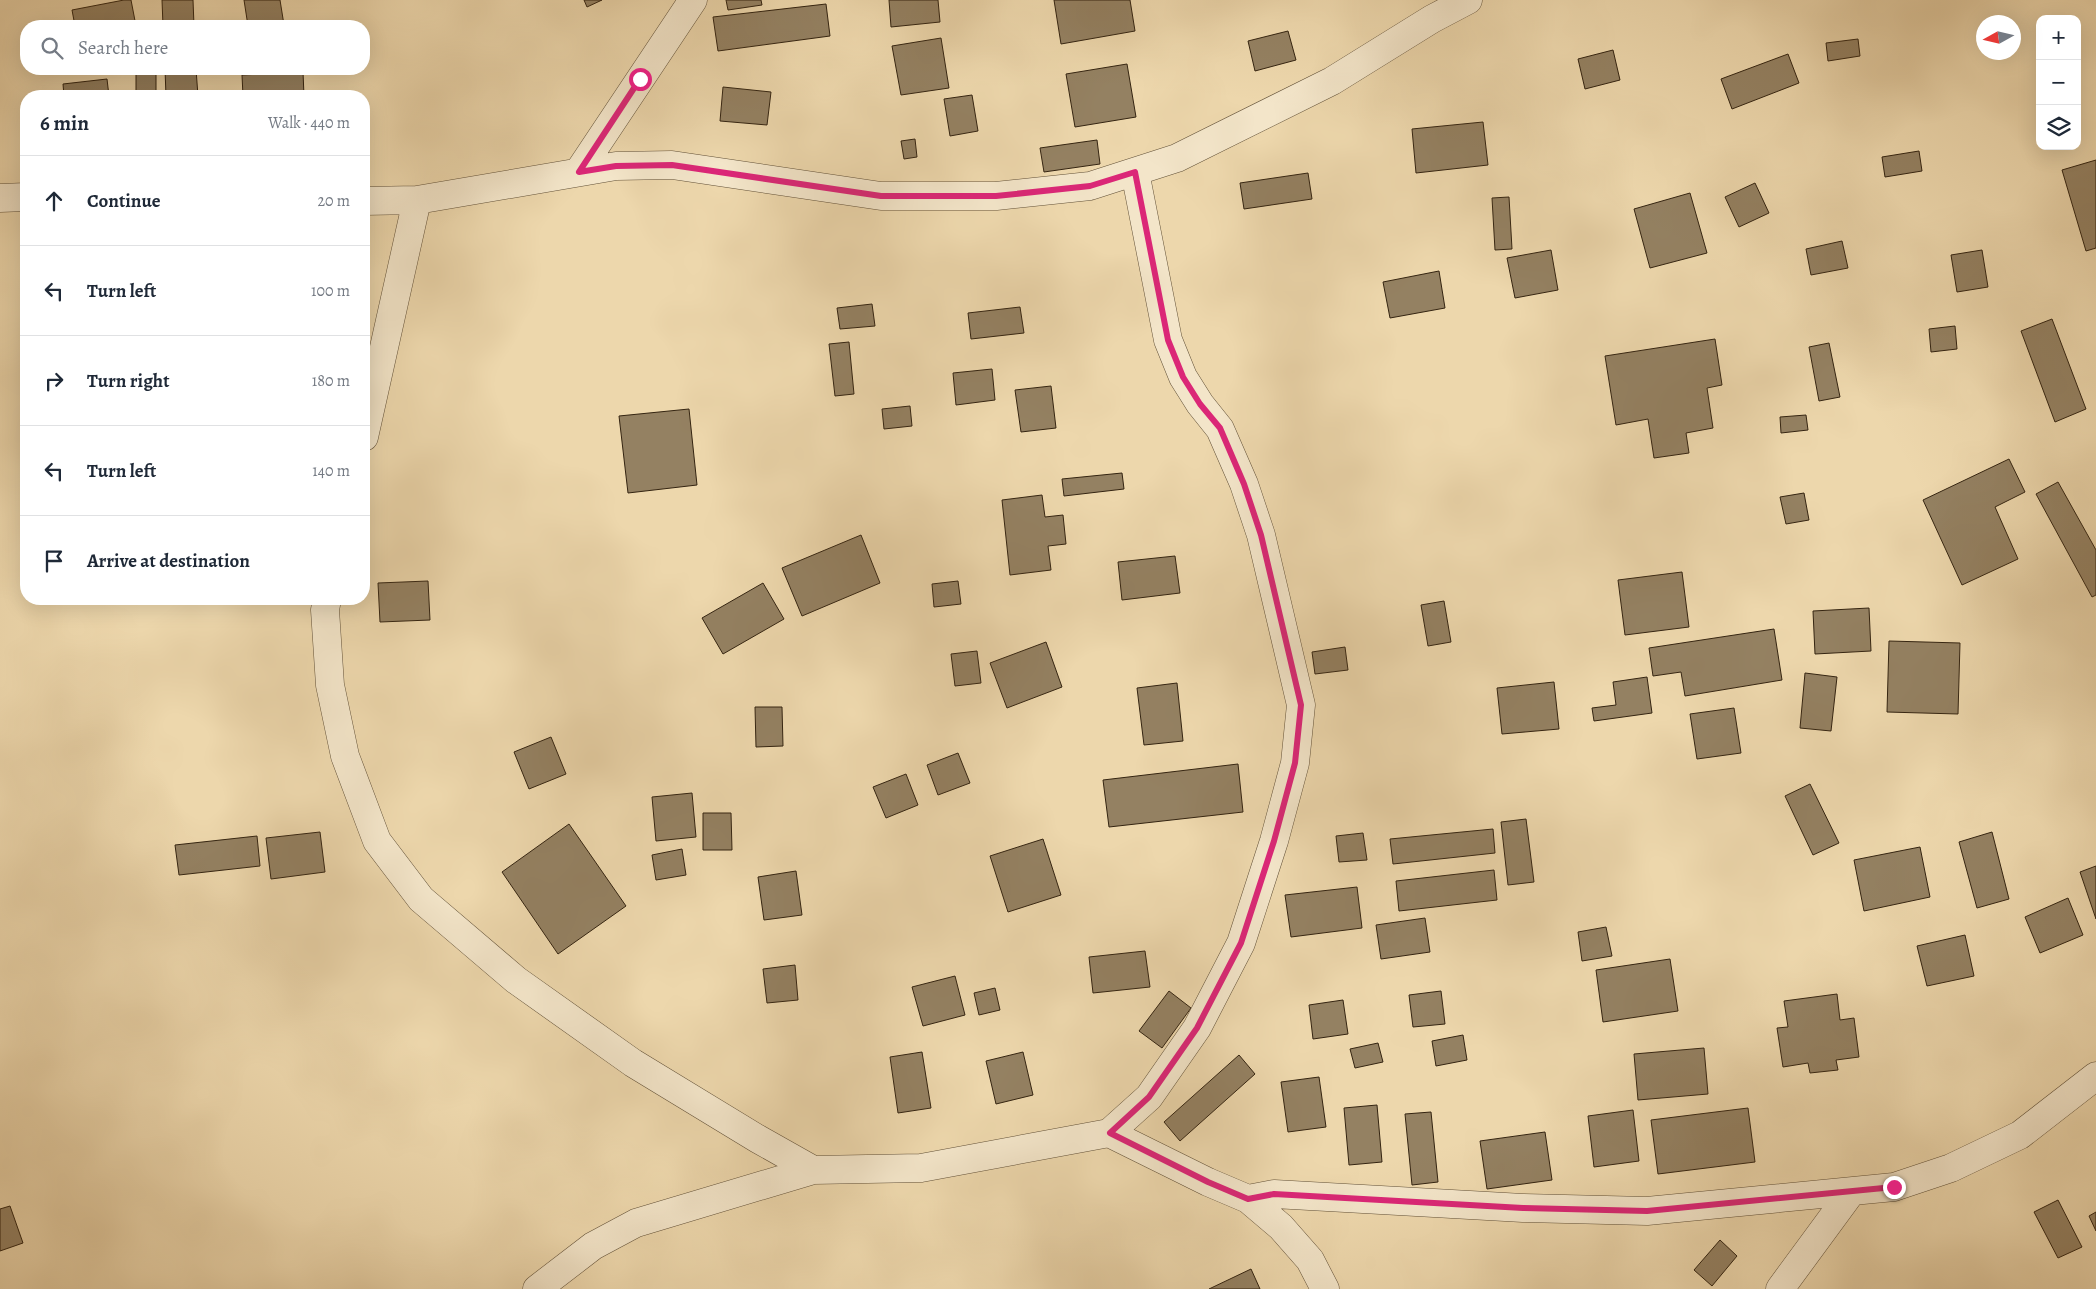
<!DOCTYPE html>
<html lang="en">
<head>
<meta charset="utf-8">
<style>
	body { margin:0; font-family:Alegreya,serif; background:#f6f6f7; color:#1f2937 }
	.controls { position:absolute; right:15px; top:15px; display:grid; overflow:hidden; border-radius:10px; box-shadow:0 5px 20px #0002 }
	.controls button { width:45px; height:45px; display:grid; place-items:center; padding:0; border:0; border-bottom:1px solid #e0e1e3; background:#fff; color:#1f2937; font:25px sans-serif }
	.compass { position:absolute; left:1976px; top:15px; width:45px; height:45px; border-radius:50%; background:#fff; box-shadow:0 5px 20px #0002; rotate:262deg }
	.stop { position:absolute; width:15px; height:15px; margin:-11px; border:4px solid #db2777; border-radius:50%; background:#fff }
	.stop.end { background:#db2777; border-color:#fff; box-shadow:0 1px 5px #0008 }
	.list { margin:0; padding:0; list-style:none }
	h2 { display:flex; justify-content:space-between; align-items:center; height:65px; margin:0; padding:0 20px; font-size:21px }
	h2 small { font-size:16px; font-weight:400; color:#747a83 }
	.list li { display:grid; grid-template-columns:32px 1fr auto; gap:15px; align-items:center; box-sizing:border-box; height:90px; padding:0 20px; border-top:1px solid #e0e1e3 }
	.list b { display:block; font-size:19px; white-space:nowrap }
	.list em { font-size:16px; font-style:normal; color:#747a83 }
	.icon { flex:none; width:28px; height:28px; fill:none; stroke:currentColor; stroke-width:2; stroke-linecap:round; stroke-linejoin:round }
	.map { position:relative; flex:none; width:2096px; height:1289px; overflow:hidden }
	.search { position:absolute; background:#fff; box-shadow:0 5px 20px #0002; left:20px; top:20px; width:350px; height:55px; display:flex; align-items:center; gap:12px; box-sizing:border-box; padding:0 18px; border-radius:20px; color:#747a83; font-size:19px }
	.panel { position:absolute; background:#fff; box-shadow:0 5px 20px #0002; left:20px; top:90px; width:350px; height:515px; border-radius:20px }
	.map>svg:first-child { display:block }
</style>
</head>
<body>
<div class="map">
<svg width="2096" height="1289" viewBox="0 0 2096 1289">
	<rect width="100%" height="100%" fill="#edd7ac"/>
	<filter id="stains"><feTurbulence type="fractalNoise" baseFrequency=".004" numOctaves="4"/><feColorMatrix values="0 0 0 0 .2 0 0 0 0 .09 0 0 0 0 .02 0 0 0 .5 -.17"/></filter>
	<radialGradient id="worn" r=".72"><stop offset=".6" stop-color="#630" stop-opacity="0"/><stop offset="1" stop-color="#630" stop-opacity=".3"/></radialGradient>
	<!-- building -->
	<path fill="#948162" stroke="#342411" d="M 124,0 L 131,0 L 136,26 L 75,26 L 72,10 Z
		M 162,0 L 193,0 L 194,26 L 163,26 Z
		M 244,0 L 280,0 L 284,25 L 248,26 Z
		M 584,0 L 602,0 L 587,7 Z
		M 726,0 L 761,0 L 762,5 L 728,10 Z
		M 889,0 L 938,0 L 940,22 L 891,27 Z
		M 1054,0 L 1130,0 L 1135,31 L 1061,44 Z
		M 826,4 L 830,36 L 718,51 L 713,17 Z
		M 1288,31 L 1296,60 L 1255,71 L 1248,41 Z
		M 941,38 L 949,88 L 901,95 L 892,46 Z
		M 1858,39 L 1860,56 L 1828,61 L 1826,43 Z
		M 1613,50 L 1620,80 L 1585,89 L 1578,59 Z
		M 1788,54 L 1799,83 L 1732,109 L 1721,79 Z
		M 1127,64 L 1136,117 L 1075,127 L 1066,74 Z
		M 136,69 L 156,69 L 156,96 L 136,96 Z
		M 165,69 L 196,69 L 198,96 L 166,96 Z
		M 303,72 L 304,96 L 243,96 L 242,75 Z
		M 107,79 L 109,96 L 64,96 L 63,84 Z
		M 723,87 L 771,92 L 767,125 L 720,121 Z
		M 972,95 L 978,131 L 950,136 L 944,99 Z
		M 1483,122 L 1488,165 L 1416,173 L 1412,129 Z
		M 915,139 L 917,157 L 904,159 L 901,141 Z
		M 1097,140 L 1100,164 L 1044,172 L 1040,148 Z
		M 1919,151 L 1922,171 L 1885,177 L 1882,157 Z
		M 2096,160 L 2096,248 L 2086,251 L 2062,170 Z
		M 1308,173 L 1312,199 L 1244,209 L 1240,183 Z
		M 1755,183 L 1769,213 L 1739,227 L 1725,197 Z
		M 1690,193 L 1707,253 L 1650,268 L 1634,209 Z
		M 1509,197 L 1512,249 L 1495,250 L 1492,198 Z
		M 1842,241 L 1848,268 L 1811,275 L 1806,249 Z
		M 1551,250 L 1558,290 L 1515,298 L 1507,258 Z
		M 1982,250 L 1988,287 L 1957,292 L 1951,255 Z
		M 1439,271 L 1445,308 L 1390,318 L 1383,282 Z
		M 872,304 L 875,326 L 840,329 L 837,308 Z
		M 1020,307 L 1024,333 L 971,339 L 968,313 Z
		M 2052,319 L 2086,409 L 2055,422 L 2021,331 Z
		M 1955,326 L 1957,349 L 1931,352 L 1929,329 Z
		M 1715,339 L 1722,385 L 1707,388 L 1713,428 L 1686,433 L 1689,453 L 1654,458 L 1648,419 L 1616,425 L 1605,356 Z
		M 849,342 L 854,394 L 835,396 L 829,344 Z
		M 1829,343 L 1840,397 L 1819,401 L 1809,347 Z
		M 992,369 L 995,400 L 956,405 L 953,373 Z
		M 1051,386 L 1056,428 L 1021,432 L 1015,390 Z
		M 910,406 L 912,426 L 884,429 L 882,409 Z
		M 689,409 L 697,485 L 628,493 L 619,416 Z
		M 1806,415 L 1808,430 L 1781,433 L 1780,417 Z
		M 2009,459 L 2025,492 L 1995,507 L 2018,559 L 1962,585 L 1923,500 Z
		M 1122,473 L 1124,489 L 1064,496 L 1062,479 Z
		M 2058,482 L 2096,550 L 2096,595 L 2092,597 L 2036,494 Z
		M 1804,493 L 1809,520 L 1786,524 L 1780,497 Z
		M 1042,495 L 1045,517 L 1063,515 L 1066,544 L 1048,546 L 1051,570 L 1010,575 L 1002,500 Z
		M 861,535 L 880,583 L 802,616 L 782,568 Z
		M 1175,556 L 1180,593 L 1122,600 L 1118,562 Z
		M 1682,572 L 1689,627 L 1625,635 L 1618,580 Z
		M 428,581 L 430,620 L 380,622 L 378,583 Z
		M 958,581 L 961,604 L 934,607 L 932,584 Z
		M 763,583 L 784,619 L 723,654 L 702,618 Z
		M 1444,601 L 1451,642 L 1428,646 L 1421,605 Z
		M 1869,608 L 1871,651 L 1815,654 L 1813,611 Z
		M 1774,629 L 1782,680 L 1685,696 L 1681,672 L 1653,676 L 1649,648 Z
		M 1889,641 L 1960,643 L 1958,714 L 1887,712 Z
		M 1046,642 L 1062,687 L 1007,708 L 990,663 Z
		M 1345,647 L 1348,670 L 1315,674 L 1312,652 Z
		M 977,651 L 981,683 L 955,686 L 951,654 Z
		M 1805,673 L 1837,677 L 1831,731 L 1800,728 Z
		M 1647,677 L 1652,713 L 1594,721 L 1592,708 L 1616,705 L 1613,682 Z
		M 1554,682 L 1559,729 L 1502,734 L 1497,688 Z
		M 1177,683 L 1183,741 L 1144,745 L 1137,688 Z
		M 755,707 L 782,707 L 783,746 L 756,747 Z
		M 1734,708 L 1741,753 L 1697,759 L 1690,714 Z
		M 551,737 L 566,774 L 529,789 L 514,752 Z
		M 958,753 L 970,783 L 938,795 L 927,765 Z
		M 1238,764 L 1243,812 L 1109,827 L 1103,780 Z
		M 906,774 L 918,805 L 886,818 L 873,787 Z
		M 1810,784 L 1839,843 L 1813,855 L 1785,796 Z
		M 692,793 L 696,837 L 656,841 L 652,797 Z
		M 703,813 L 731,813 L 732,850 L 703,850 Z
		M 1526,819 L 1534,882 L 1508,885 L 1501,822 Z
		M 569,824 L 626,906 L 558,954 L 502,872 Z
		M 1493,829 L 1495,853 L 1393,864 L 1390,839 Z
		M 320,832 L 325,872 L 271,879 L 266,838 Z
		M 1992,832 L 2009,899 L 1977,908 L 1959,842 Z
		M 1363,833 L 1367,860 L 1339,862 L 1336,836 Z
		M 257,836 L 260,866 L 179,875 L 175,845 Z
		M 1043,839 L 1061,895 L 1008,912 L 990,856 Z
		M 1920,847 L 1930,897 L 1864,911 L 1854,860 Z
		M 682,849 L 686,875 L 656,880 L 652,855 Z
		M 2096,866 L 2096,919 L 2080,872 Z
		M 1494,870 L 1497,900 L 1399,911 L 1396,881 Z
		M 796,871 L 802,915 L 764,920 L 758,877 Z
		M 1357,887 L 1362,928 L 1291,937 L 1285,895 Z
		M 2068,898 L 2083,935 L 2040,953 L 2025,917 Z
		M 1425,918 L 1430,952 L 1381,959 L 1376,925 Z
		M 1606,927 L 1612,956 L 1582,961 L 1578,932 Z
		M 1965,935 L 1974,976 L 1927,986 L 1917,946 Z
		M 1145,951 L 1150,987 L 1093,993 L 1089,957 Z
		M 1670,959 L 1678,1011 L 1603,1022 L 1596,970 Z
		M 795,965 L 798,1000 L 767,1003 L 763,969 Z
		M 955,976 L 965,1015 L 923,1026 L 912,987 Z
		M 995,988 L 1000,1010 L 979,1015 L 974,993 Z
		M 1169,991 L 1191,1008 L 1162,1048 L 1139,1031 Z
		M 1441,991 L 1445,1024 L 1413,1027 L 1409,995 Z
		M 1837,994 L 1840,1020 L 1854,1018 L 1859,1057 L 1836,1060 L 1838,1070 L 1810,1073 L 1808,1063 L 1783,1067 L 1777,1028 L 1788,1027 L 1784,1001 Z
		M 1343,1000 L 1348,1034 L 1313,1039 L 1309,1005 Z
		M 1463,1035 L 1467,1060 L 1436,1066 L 1432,1041 Z
		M 1378,1043 L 1383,1062 L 1355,1068 L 1350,1049 Z
		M 1704,1048 L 1708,1094 L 1638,1100 L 1634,1054 Z
		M 922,1052 L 931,1108 L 898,1113 L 890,1057 Z
		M 1023,1052 L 1033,1095 L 996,1104 L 986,1061 Z
		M 1239,1055 L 1255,1074 L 1180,1141 L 1164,1122 Z
		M 1319,1077 L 1326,1127 L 1288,1132 L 1281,1082 Z
		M 1377,1105 L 1382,1162 L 1349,1165 L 1344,1108 Z
		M 1748,1108 L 1755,1162 L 1658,1174 L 1651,1120 Z
		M 1633,1110 L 1639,1161 L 1594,1167 L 1588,1116 Z
		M 1431,1112 L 1438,1182 L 1412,1185 L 1405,1114 Z
		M 1545,1132 L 1552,1180 L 1487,1189 L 1480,1141 Z
		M 2058,1200 L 2082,1247 L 2058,1258 L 2034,1212 Z
		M 10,1206 L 23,1243 L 0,1251 L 0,1209 Z
		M 2096,1212 L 2096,1231 L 2089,1216 Z
		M 1720,1240 L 1737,1256 L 1712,1286 L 1694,1270 Z
		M 1251,1269 L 1260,1289 L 1209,1289 Z"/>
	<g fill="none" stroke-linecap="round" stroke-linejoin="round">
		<defs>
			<path id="minor" d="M 579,171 L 693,0
				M 0,198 L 26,197
				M 364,201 L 417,200 L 616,166 L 672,165 L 881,196 L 996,196 L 1090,186 L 1177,158 L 1332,81 L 1432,19 L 1468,0
				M 364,437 L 417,200
				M 327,599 L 325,610 L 330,685 L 345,756 L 377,841 L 421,899 L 516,980 L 633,1063 L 758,1139 L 813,1170
				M 1109,1133 L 1208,1182 L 1248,1199 L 1281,1227 L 1310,1260 L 1325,1289
				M 1248,1199 L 1274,1194 L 1523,1208 L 1647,1211 L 1894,1187 L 1951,1168 L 2020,1135 L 2096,1076
				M 537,1289 L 593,1246 L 636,1223 L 813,1170 L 921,1168 L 1109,1133 L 1149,1097 L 1197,1028 L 1241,943 L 1274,841 L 1295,763 L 1301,705 L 1261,535 L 1244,484 L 1220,429 L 1200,404 L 1183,377 L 1168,340 L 1135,172
				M 1780,1289 L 1852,1191"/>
		</defs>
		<!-- minor casing -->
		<use href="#minor" stroke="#625138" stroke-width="29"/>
		<!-- minor -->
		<use href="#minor" stroke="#f3e5c9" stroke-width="28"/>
	</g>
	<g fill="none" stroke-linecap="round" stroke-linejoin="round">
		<!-- route -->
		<path stroke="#db2777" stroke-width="6" d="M 640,79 L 579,172 L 616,166 L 672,165 L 881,196 L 996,196 L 1090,186 L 1135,172 L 1168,340 L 1183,377 L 1200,404 L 1220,428 L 1244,484 L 1261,535 L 1301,705 L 1295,763 L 1274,841 L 1241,943 L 1197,1028 L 1149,1097 L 1110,1133 L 1208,1182 L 1248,1199 L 1274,1194 L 1523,1208 L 1647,1211 L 1894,1187"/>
	</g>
	<rect width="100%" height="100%" filter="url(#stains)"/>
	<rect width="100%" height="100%" fill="url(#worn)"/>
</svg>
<div class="controls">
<button>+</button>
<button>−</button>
<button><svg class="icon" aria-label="layers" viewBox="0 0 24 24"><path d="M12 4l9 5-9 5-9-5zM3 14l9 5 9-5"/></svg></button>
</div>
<svg class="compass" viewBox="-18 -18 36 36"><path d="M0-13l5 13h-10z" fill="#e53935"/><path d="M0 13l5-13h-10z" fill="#747a83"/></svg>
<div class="stop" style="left:640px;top:79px"></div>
<div class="stop end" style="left:1894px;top:1187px"></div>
<div class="search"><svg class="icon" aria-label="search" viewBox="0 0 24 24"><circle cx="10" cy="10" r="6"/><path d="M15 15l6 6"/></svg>Search here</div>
<section class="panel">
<h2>6 min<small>Walk · 440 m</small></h2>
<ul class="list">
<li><svg class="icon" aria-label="ahead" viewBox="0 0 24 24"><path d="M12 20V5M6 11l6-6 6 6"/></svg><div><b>Continue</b></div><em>20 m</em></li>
<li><svg class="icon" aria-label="left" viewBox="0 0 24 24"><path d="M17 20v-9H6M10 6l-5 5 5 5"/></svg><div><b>Turn left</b></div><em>100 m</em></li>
<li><svg class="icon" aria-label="right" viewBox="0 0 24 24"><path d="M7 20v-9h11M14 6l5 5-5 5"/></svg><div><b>Turn right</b></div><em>180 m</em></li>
<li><svg class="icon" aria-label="left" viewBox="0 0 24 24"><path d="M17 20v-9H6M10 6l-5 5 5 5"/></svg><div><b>Turn left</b></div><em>140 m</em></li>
<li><svg class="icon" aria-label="arrive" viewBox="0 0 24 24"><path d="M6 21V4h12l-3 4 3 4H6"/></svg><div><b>Arrive at destination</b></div></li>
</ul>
</section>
</div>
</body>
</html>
